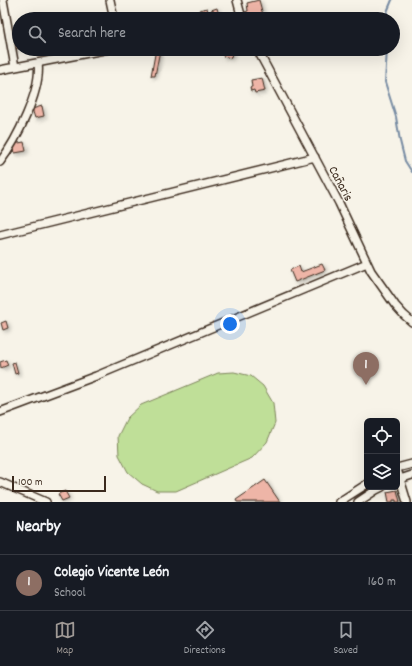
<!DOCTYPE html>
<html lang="en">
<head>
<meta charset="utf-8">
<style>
	body { margin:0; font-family:Dekko,sans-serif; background:#20242c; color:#f1f3f6 }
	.controls { position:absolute; right:12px; bottom:12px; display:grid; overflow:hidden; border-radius:6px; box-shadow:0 4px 16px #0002 }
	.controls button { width:36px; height:36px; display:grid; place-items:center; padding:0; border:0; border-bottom:1px solid #363941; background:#171b24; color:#f1f3f6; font:20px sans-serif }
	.scale { position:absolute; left:12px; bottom:10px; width:94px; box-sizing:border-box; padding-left:4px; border:2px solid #3b2a1e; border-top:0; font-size:11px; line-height:14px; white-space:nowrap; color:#3b2a1e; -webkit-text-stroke:3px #f7f3e8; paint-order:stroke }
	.you { position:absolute; left:230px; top:324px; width:14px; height:14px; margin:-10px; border:3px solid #fff; border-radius:50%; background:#1a73e8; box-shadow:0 0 0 6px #1a73e833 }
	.badge { display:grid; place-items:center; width:26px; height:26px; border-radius:50%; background:#9f9995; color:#fff; font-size:13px; font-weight:700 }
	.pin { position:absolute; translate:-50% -33px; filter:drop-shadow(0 1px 2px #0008) }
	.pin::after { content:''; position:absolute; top:21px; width:14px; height:12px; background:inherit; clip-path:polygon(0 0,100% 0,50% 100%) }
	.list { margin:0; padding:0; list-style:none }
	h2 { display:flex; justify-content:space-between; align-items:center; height:52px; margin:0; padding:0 16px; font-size:17px }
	h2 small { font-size:13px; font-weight:400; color:#9ea1a6 }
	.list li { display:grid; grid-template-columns:26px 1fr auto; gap:12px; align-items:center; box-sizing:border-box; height:56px; padding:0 16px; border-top:1px solid #363941 }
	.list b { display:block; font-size:15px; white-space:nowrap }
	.list p { margin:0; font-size:13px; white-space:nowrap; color:#9ea1a6 }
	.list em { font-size:13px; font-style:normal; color:#9ea1a6 }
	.icon { flex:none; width:22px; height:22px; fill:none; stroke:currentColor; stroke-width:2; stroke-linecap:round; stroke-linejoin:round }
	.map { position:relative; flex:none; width:412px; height:502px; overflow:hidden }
	.search { position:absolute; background:#171b24; box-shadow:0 4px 16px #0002; left:12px; right:12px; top:12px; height:44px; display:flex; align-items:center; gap:10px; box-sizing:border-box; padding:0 14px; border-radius:22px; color:#9ea1a6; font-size:15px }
	.sheet { height:108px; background:#171b24 }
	nav { display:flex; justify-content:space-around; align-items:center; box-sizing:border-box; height:56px; border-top:1px solid #363941; background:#171b24; font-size:11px; color:#9ea1a6 }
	nav a { display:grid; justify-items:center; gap:2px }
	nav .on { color:#9f9995 }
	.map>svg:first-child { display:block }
</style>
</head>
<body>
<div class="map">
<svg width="412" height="502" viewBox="0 0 412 502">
	<defs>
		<filter id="shadow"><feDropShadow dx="2" dy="2" stdDeviation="2" flood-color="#0004"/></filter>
	</defs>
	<rect width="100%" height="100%" fill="#f7f3e8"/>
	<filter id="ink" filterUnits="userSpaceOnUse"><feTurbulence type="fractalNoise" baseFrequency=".025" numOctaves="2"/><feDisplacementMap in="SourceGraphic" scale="8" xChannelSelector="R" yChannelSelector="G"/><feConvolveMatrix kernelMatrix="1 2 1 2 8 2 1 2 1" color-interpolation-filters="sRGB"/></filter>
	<g filter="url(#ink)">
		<!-- green -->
		<path fill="#bfdf98" stroke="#7d845b" d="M 234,372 L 251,376 L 263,386 L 273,403 L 275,423 L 267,442 L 252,458 L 176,491 L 157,491 L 142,484 L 128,472 L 119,455 L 118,436 L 127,418 L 141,405 L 218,373 Z"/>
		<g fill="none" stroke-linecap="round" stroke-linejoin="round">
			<!-- stream -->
			<path stroke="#788ca3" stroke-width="2" d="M 387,19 L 387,12 L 392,0
				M 387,49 L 385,82 L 396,117 L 400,141 L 405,161 L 412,172"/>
		</g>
		<!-- building -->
		<path fill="#eeb5a7" stroke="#3b2a1e" filter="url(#shadow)" d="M 259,0 L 263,15 L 248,18 L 247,17 L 245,12 L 248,11 L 247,3 Z
			M 207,8 L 210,19 L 201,19 L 199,10 Z
			M 217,8 L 220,19 L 214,19 L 211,10 Z
			M 19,38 L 19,48 L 14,49 L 12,40 Z
			M 156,49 L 160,50 L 155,76 L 151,76 Z
			M 225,49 L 233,49 L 231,58 L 223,56 Z
			M 262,78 L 265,91 L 255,93 L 254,90 L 251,91 L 250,87 L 252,87 L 251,80 Z
			M 42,106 L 44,116 L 35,118 L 32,109 Z
			M 24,142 L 26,151 L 15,153 L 13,144 Z
			M 322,264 L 325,270 L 295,282 L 290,270 L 299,266 L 301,272 Z
			M 6,321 L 8,328 L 3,330 L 1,323 Z
			M 6,360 L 8,365 L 1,368 L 0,362 Z
			M 15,362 L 18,373 L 15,374 L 12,363 Z
			M 265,480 L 280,502 L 237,502 L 236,500 Z
			M 397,490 L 400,502 L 396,502 L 396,500 L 393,500 L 393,502 L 389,502 L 387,492 Z
			M 65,491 L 69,498 L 62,501 L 58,494 Z"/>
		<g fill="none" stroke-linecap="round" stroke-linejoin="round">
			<defs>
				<path id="minor" d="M 3,0 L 15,67
					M 110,0 L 114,19
					M 237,0 L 242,19
					M 257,49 L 339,203 L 371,271 L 395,305 L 404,315 L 412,322
					M 0,70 L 109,49
					M 0,162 C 16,141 42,90 38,63
					M 0,235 L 315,157
					M 0,412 L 96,376 L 367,263
					M 397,468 L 412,464
					M 397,469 L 407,502
					M 397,480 L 412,475
					M 0,482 L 46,502
					M 339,502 L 367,484
					M 358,502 L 376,490 L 382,487"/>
			</defs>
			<!-- minor casing -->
			<use href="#minor" stroke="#3b2a1e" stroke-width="10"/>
			<!-- minor -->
			<use href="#minor" stroke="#f7f3e8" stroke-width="7"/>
		</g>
	</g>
	<g text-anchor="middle" stroke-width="3" stroke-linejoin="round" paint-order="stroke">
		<!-- street labels -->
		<g font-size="13" fill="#3b2a1e" stroke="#f7f3e8">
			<text transform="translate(342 183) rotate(62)" y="5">Cañaris</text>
		</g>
	</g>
</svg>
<div class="controls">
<button><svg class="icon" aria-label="locate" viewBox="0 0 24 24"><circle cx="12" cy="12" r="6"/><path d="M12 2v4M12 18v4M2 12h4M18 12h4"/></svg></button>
<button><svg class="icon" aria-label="layers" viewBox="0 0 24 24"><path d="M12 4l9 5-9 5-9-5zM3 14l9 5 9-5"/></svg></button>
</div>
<div class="scale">100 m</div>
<div class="you"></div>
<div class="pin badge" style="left:366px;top:385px;background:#8d6e63">1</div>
<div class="search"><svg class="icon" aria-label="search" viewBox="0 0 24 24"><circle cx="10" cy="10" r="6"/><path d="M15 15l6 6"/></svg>Search here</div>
</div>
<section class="sheet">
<h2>Nearby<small></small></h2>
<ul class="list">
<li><span class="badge" style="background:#8d6e63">1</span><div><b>Colegio Vicente León</b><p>School</p></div><em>160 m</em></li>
</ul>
</section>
<nav>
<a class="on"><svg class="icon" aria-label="map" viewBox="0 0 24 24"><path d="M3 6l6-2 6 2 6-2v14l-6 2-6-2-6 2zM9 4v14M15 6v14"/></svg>Map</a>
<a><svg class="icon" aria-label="directions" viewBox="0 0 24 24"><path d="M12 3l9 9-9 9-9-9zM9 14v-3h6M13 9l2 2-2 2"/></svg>Directions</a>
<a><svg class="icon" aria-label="saved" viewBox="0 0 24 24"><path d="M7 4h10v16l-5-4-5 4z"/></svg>Saved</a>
</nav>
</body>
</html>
